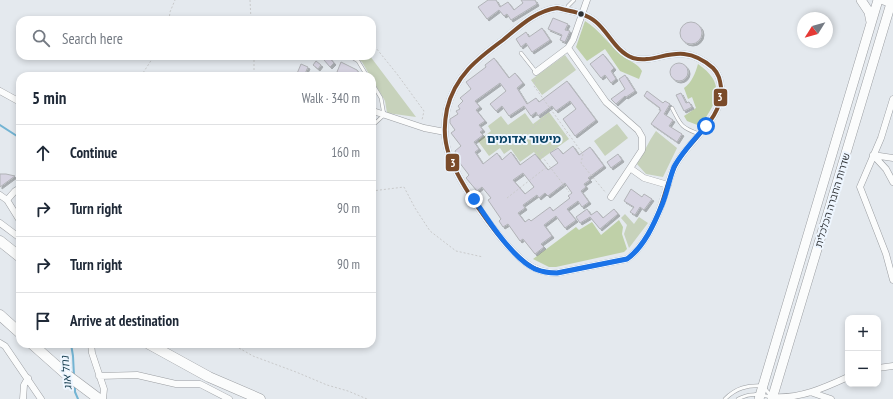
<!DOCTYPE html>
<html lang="en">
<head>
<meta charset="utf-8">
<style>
	body { margin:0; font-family:"PT Sans Narrow","Noto Sans Hebrew",sans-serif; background:#f6f6f7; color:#1f2937 }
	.controls { position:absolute; right:12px; bottom:12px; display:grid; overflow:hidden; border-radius:8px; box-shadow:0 2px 6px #0003 }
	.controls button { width:36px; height:36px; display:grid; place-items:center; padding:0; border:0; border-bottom:1px solid #e0e1e3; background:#fff; color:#1f2937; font:20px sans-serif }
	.compass { position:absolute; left:797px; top:12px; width:36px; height:36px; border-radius:50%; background:#fff; box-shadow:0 2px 6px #0003; rotate:233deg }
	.stop { position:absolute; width:12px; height:12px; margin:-9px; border:3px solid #1a73e8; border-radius:50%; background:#fff }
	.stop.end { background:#1a73e8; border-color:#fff; box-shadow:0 1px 4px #0008 }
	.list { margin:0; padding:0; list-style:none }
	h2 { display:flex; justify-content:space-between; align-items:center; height:52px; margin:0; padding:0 16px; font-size:17px }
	h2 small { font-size:13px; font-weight:400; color:#747a83 }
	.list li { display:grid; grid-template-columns:26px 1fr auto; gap:12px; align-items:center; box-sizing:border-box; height:56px; padding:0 16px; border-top:1px solid #e0e1e3 }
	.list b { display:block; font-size:15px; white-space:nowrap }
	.list em { font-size:13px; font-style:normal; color:#747a83 }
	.icon { flex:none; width:22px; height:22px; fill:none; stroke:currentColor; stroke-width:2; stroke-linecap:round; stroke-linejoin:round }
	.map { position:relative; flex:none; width:893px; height:399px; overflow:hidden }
	.search { position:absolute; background:#fff; box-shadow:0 2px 6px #0003; left:16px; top:16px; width:360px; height:44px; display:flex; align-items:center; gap:10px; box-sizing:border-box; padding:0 14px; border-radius:12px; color:#747a83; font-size:15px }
	.panel { position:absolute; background:#fff; box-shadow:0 2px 6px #0003; left:16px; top:72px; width:360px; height:276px; border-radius:12px }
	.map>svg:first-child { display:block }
</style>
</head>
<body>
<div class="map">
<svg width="893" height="399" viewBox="0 0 893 399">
	<defs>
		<filter id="shadow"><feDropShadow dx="2" dy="2" stdDeviation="0" flood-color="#0004"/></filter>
	</defs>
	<rect width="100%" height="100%" fill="#e4e9ee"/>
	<!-- green -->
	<path fill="#c7d2bb" d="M 565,55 L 576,70 L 542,95 L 531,80 Z
		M 357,56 L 370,56 L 416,117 L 387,113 L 385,101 L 372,79 L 372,76 L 370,76 L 362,62 L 356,57 Z
		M 549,112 L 569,139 L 540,160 L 534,152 L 520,162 L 511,149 L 504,154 L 500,148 L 489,156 L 478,141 L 491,131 L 488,126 L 501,116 L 508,125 L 525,113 L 533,124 Z
		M 617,124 L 628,138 L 605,156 L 594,141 Z
		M 656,131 L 677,148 L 663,177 L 646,174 L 637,164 C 644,153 648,142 656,131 Z
		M 625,214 L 634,224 L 639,217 L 648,223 L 629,248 L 624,234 L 627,225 L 621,218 Z"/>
	<!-- forest -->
	<path fill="#bfd0a8" d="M 585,21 C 600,30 610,47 625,57 C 632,63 637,63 642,71 L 639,79 L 620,71 L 605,49 L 587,61 L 576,47 Z
		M 698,64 C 727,84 717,102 700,126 L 687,121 L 684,116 L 696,108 L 692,97 L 688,99 L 684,88 C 692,82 695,74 698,64 Z
		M 619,220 L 623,227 L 622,234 L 627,249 L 624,252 L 556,267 L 549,267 L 533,259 L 576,227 L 579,230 L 592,222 L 601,235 Z"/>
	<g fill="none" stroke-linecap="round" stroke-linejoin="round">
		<!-- stream -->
		<path stroke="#73b4d3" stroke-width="2" d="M 0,125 L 20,138
			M 71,344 L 73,356 L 74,376
			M 75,385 L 75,392 L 78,399"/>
	</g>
	<!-- building -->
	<path fill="#d7d4e2" stroke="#b1b3b7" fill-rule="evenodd" filter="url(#shadow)" d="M 488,0 L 496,0 L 500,7 L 508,2 L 514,10 L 523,3 L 521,0 L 535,0 L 537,4 L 511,20 L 507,14 L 504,16 L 499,10 L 487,19 L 478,7 Z
		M 553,18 L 568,24 L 565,30 L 570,31 L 565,42 L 560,40 L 562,35 L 548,29 Z
		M680 33a11 11 0 1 1 22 0a11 11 0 1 1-22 0Z
		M 542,28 L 550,40 L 532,52 L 526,43 L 521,47 L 516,39 L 526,32 L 529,37 Z
		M 603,54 L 614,68 L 611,71 L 616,79 L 611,83 L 605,75 L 601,78 L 590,64 Z
		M 328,56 L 334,63 L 330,67 L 324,60 Z
		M 494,58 L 509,78 L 515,73 L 523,83 L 517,88 L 527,104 L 536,98 L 539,102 L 567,81 L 596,120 L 575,136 L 563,119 L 576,109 L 570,101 L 556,111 L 552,106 L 538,116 L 536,112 L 531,116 L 524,106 L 509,116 L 502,106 L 496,111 L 490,104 L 506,91 L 500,83 L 475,101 L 480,107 L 476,110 L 485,121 L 479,125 L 483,130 L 480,132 L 483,135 L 474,142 L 479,149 L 475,152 L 483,164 L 497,153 L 502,160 L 511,152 L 520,165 L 535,154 L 548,170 L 558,163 L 550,153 L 558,148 L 563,154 L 573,146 L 579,155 L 590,147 L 604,166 L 588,178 L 590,180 L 584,184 L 586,187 L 581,191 L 589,202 L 582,207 L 578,201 L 567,209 L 576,220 L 565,228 L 556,216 L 544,225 L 552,236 L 541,244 L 544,247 L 535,254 L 523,239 L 520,241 L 508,224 L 503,227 L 499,221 L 501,219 L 488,200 L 491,198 L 482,187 L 477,191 L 466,178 L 469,175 L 459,162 L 455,151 L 461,146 L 451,133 L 455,130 L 450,123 L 450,119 L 458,114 L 456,111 L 460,109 L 458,106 L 463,101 L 460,98 L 471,89 L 466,82 L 486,67 L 485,65 ZM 523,173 L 534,187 L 525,194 L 513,180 ZM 565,183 L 572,193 L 568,196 L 570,198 L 553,211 L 550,207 L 531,221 L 529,219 L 525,222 L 518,213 L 525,208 L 523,205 L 537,195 L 539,198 L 545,193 L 548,196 Z
		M 316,61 L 321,65 L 318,69 L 313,65 Z
		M 341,62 L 357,70 L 361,76 L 347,76 L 337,72 Z
		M670 72a9 9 0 1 1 18 0a9 9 0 1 1-18 0Z
		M 301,64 L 308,67 L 304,76 L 296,76 Z
		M 625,75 L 635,91 L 626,97 L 625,96 L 616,104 L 611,99 L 625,89 L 619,79 Z
		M 647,91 L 663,103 L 665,101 L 670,104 L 664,114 L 673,120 L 669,126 L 682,134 L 677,142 L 651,124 L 661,110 L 659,110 L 660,108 L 644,96 Z
		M 681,93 L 686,103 L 689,102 L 692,107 L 684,111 L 676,95 Z
		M 618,154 L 622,160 L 611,168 L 607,162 Z
		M 0,174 L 6,174 L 15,176 L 0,187 Z
		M 631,189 L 642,197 L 644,194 L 652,199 L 644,210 L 640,207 L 635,215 L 630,212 L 634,207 L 624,201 Z
		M 587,209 L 591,215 L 597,211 L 603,218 L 614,209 L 618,214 L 600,229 L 590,217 L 580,223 L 576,217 Z"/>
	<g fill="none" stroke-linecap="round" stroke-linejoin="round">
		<defs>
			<path id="service" d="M 567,10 L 568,6 L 574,0
				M 521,53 L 536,72
				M 350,56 L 358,61 L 367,76
				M 372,83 L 381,98 L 384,115 L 372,126
				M 672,108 C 681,125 680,127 699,134
				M 725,399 C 736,388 747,385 763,386 L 771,396
				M 738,399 C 749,393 759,394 771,397"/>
			<path id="minor" d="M 879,0 L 893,5
				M 557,8 C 570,11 586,13 596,22 C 609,33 616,52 633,58 C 650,63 666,52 684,54 C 694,55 705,61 713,68 C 719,74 720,80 721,87 C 724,120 688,140 675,166 C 669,178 666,191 662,203 C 656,222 643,248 627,259 L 557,273 C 545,273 535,270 526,263 C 500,243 451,175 446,143 C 444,133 445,119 447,109 C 455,76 477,59 503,40 C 519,27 535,11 557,8 Z
				M 568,48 L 606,102 L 638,130 L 642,137 L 642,150 L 611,197
				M 536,72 L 568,48 L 573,40 L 587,0
				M 0,91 L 20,102
				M 893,99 L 881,138 L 860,187 L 886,254 L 893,280
				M 373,111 L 424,128 L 445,132
				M 873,155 L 886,169 L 893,182
				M 873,155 L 893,158
				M 630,168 L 644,178 L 668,185
				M 0,195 L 7,200 L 20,221
				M 7,200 L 15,191 L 20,188
				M 0,223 L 20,238
				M 0,343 L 5,346 L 41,399
				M 91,344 L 92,353 L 104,389 L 103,399
				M 878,368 L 893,366
				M 99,376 L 137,375 L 176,384 L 200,384 L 229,399
				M 813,393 L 831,399
				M 772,397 C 800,399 824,388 848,377
				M 23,399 L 24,385 L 28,378"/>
			<path id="secondary" d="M 861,0 L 869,12 L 871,22
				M 759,399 L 878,0
				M 772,399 L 892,0"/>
			<path id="trunk" d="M 0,241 L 20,257
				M 0,315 L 20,333
				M 32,344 L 67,375 L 99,399
				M 149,344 L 209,377 L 260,399"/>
		</defs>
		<!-- service casing -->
		<use href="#service" stroke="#9b9ea2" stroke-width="4"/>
		<!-- minor casing -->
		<use href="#minor" stroke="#9b9ea2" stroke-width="7"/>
		<!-- secondary casing -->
		<use href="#secondary" stroke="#9b9ea2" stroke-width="10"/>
		<!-- trunk casing -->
		<use href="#trunk" stroke="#9b9ea2" stroke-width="11"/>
		<!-- path -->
		<path stroke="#c9cacb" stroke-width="1" stroke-dasharray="2 2" stroke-linecap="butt" d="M 250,0 L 251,20
			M 169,20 L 170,12 L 175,0
			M 372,43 L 397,74 L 424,111 L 422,120
			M 254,56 L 254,76
			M 141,76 L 154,56
			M 535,78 L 534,86 L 583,154 L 581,163 L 606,193
			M 525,134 L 569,192
			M 517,140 L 551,113
			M 541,153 L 567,133
			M 372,191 L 404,187 L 415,208 L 430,231 L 456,251 L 483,257
			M 507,198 L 548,166
			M 232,344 L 253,356 L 296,372 L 327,385 L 348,391 L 367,399"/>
		<!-- service -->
		<use href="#service" stroke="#fbfcfc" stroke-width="3"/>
		<!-- minor -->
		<use href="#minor" stroke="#fbfcfc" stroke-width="6"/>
		<!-- secondary -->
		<use href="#secondary" stroke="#fbfcfc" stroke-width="9"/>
		<!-- trunk -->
		<use href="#trunk" stroke="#fbfcfc" stroke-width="10"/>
		<defs>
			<path id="bus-1" d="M 557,8 C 570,11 586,13 596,22 C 609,33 616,52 633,58 C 650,63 666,52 684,54 C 694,55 705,61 713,68 C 719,74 720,80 721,87 C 724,120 688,140 675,166 C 669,178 666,191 662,203 C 656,222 643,248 627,259 L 557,273 C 545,273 535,270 526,263 C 500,243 451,175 446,143 C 444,133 445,119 447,109 C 455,76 477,59 503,40 C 519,27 535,11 557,8 Z"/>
		</defs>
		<!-- bus-1 casing -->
		<use href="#bus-1" stroke="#eef6ff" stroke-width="7"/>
		<!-- bus-1 -->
		<use href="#bus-1" stroke="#7a4b2a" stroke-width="4"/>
	</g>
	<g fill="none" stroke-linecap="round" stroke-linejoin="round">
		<!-- route -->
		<path stroke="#1a73e8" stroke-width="5" d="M 474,199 C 488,220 512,258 535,269 C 542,272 549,273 557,273 L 627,259 C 644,247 654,224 662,205 C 667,193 669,180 674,167 C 682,152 695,139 706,126"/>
	</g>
	<!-- markers -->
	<circle fill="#2e3134" stroke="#eef6ff" stroke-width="1.5" cx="581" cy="14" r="3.5"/>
	<g text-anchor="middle" stroke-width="4" stroke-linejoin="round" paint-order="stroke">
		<!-- street labels -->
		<g font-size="10" fill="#2e3134" stroke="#eef6ff">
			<text transform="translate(832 200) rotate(-73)" y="4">שדרות החברה הכלכלית</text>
		</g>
		<!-- water labels -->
		<g font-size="11" font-style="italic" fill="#1c4355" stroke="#eef6ff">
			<text transform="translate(66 373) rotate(-96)" y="4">נחל אוג</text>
		</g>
		<!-- quarter labels -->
		<g font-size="12" font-weight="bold" fill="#064163" stroke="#eef6ff">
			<text x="524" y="143">מישור אדומים</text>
		</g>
	</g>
	<g stroke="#eef6ff" stroke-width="1.5">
		<rect x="713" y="88" width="15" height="19" rx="4" fill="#7a4b2a"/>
		<rect x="445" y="153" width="15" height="19" rx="4" fill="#7a4b2a"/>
	</g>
	<g font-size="11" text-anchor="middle" font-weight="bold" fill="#fff">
		<text x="720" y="101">3</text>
		<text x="453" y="167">3</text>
	</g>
</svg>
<div class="controls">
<button>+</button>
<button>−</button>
</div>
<svg class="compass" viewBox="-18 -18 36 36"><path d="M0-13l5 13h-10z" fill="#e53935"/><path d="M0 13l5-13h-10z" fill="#747a83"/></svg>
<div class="stop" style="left:706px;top:126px"></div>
<div class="stop end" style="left:474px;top:199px"></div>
<div class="search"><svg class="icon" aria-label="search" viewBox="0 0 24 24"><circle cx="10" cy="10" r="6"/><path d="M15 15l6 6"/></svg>Search here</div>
<section class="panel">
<h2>5 min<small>Walk · 340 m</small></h2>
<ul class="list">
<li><svg class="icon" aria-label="ahead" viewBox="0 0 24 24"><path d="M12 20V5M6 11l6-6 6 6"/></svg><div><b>Continue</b></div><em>160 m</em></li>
<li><svg class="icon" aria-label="right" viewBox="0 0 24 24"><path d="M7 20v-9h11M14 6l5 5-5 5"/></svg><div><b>Turn right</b></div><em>90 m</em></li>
<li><svg class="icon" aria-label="right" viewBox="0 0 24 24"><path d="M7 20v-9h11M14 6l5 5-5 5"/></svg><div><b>Turn right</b></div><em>90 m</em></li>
<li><svg class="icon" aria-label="arrive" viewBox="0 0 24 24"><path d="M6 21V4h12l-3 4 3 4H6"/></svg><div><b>Arrive at destination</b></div></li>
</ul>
</section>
</div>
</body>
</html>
